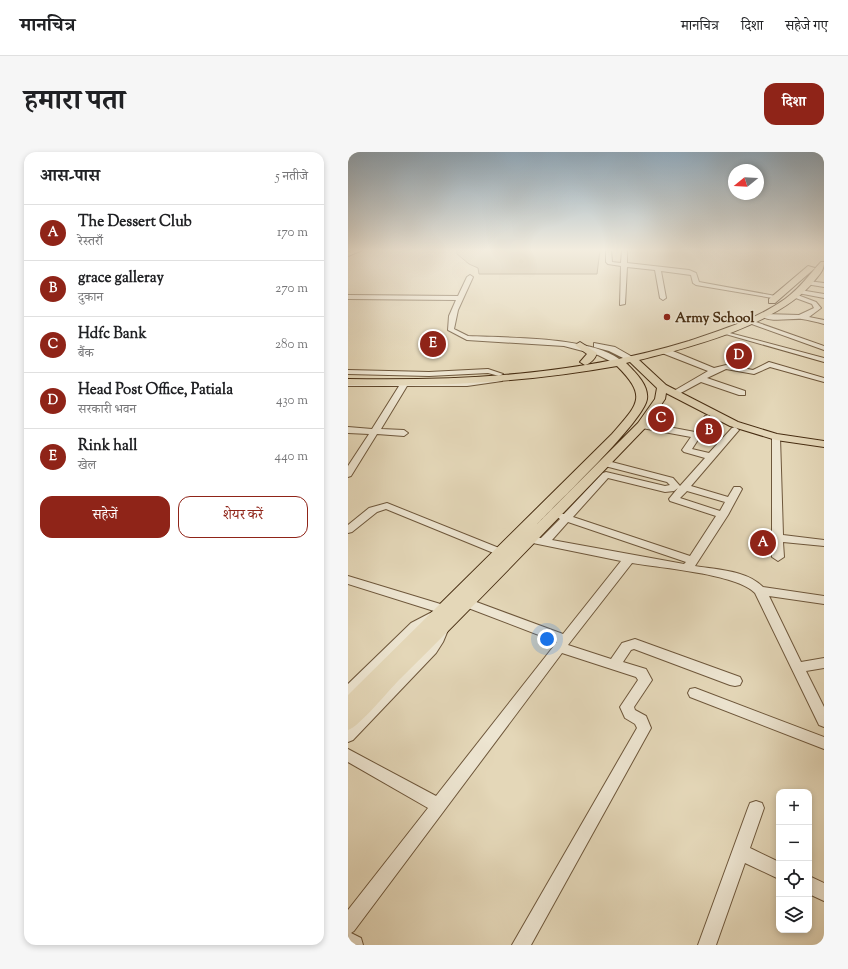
<!DOCTYPE html>
<html lang="hi">
<head>
<meta charset="utf-8">
<style>
	body { margin:0; font-family:"Sorts Mill Goudy","Noto Serif Devanagari",serif; background:#f6f6f6; color:#202124 }
	.controls { position:absolute; right:12px; bottom:12px; display:grid; overflow:hidden; border-radius:8px; box-shadow:0 2px 6px #0003 }
	.controls button { width:36px; height:36px; display:grid; place-items:center; padding:0; border:0; border-bottom:1px solid #e0e0e0; background:#fff; color:#202124; font:20px sans-serif }
	.compass { position:absolute; left:380px; top:12px; width:36px; height:36px; border-radius:50%; background:#fff; box-shadow:0 2px 6px #0003; rotate:252deg }
	.you { position:absolute; left:199px; top:487px; width:14px; height:14px; margin:-10px; border:3px solid #fff; border-radius:50%; background:#1a73e8; box-shadow:0 0 0 6px #1a73e833 }
	.badge { display:grid; place-items:center; width:26px; height:26px; border-radius:50%; background:#8f2418; color:#fff; font-size:13px; font-weight:700 }
	.pin { position:absolute; translate:-50% -50%; border:2px solid #fff; box-shadow:0 1px 4px #0006 }
	.list { margin:0; padding:0; list-style:none }
	h2 { display:flex; justify-content:space-between; align-items:center; height:52px; margin:0; padding:0 16px; font-size:17px }
	h2 small { font-size:13px; font-weight:400; color:#757577 }
	.list li { display:grid; grid-template-columns:26px 1fr auto; gap:12px; align-items:center; box-sizing:border-box; height:56px; padding:0 16px; border-top:1px solid #e0e0e0 }
	.list b { display:block; font-size:15px; white-space:nowrap }
	.list p { margin:0; font-size:13px; white-space:nowrap; color:#757577 }
	.list em { font-size:13px; font-style:normal; color:#757577 }
	.actions { display:flex; gap:8px; padding:12px 16px }
	.actions a { flex:1; padding:9px 0; border:1px solid #8f2418; border-radius:12px; text-align:center; font-size:14px; color:#8f2418 }
	.actions .main { background:#8f2418; color:#fff }
	.icon { flex:none; width:22px; height:22px; fill:none; stroke:currentColor; stroke-width:2; stroke-linecap:round; stroke-linejoin:round }
	.map { position:relative; flex:none; width:476px; height:793px; overflow:hidden; border-radius:12px }
	header { display:flex; align-items:center; gap:24px; box-sizing:border-box; height:56px; padding:0 20px; background:#fff; border-bottom:1px solid #e0e0e0 }
	header strong { font-size:19px }
	nav { display:flex; gap:22px; margin-inline-start:auto; font-size:14px }
	.intro { display:flex; align-items:center; justify-content:space-between; box-sizing:border-box; height:96px; padding:0 24px }
	h1 { margin:0; font-size:28px }
	.button { padding:10px 18px; border-radius:12px; background:#8f2418; color:#fff; font-size:14px; font-weight:700 }
	main { display:flex; gap:24px; padding:0 24px }
	aside { flex:1; background:#fff; border-radius:12px; box-shadow:0 2px 6px #0003 }
	.map>svg:first-child { display:block }
</style>
</head>
<body>
<header>
<strong>मानचित्र</strong>
<nav><a>मानचित्र</a><a>दिशा</a><a>सहेजे गए</a></nav>
</header>
<div class="intro"><h1>हमारा पता</h1><a class="button">दिशा</a></div>
<main>
<aside>
<h2>आस-पास<small>5 नतीजे</small></h2>
<ul class="list">
<li><span class="badge">A</span><div><b>The Dessert Club</b><p>रेस्तराँ</p></div><em>170 m</em></li>
<li><span class="badge">B</span><div><b>grace galleray</b><p>दुकान</p></div><em>270 m</em></li>
<li><span class="badge">C</span><div><b>Hdfc Bank</b><p>बैंक</p></div><em>280 m</em></li>
<li><span class="badge">D</span><div><b>Head Post Office, Patiala</b><p>सरकारी भवन</p></div><em>430 m</em></li>
<li><span class="badge">E</span><div><b>Rink hall</b><p>खेल</p></div><em>440 m</em></li>
</ul>
<div class="actions"><a class="main">सहेजें</a><a>शेयर करें</a></div>
</aside>
<div class="map">
<svg width="476" height="793" viewBox="0 0 476 793">
	<rect width="100%" height="100%" fill="#e4d7b8"/>
	<filter id="stains"><feTurbulence type="fractalNoise" baseFrequency=".005" numOctaves="4"/><feColorMatrix values="0 0 0 0 .2 0 0 0 0 .09 0 0 0 0 .02 0 0 0 .5 -.17"/></filter>
	<radialGradient id="worn" r=".72"><stop offset=".6" stop-color="#630" stop-opacity="0"/><stop offset="1" stop-color="#630" stop-opacity=".3"/></radialGradient>
	<!-- green -->
	<path fill="#c9ba9c" stroke="#887356" d="M 109,98 L 252,98 L 249,122 L 131,122 L 130,116 L 121,112 L 109,102 Z"/>
	<g fill="none" stroke-linecap="round" stroke-linejoin="round">
		<defs>
			<path id="minor" d="M 8,98 L 15,98 L 0,104 L 0,100 Z
				M 258,98 L 263,98 L 264,110 L 273,111 L 274,98 L 279,98 L 279,111 L 341,118 L 348,121 L 351,130 L 433,145 L 430,147 L 348,133 L 345,131 L 343,123 L 313,119 L 318,146 L 315,148 L 312,146 L 307,118 L 279,115 L 277,152 L 272,153 L 273,114 L 260,112 L 258,110 Z
				M 122,123 L 125,125 L 110,158 L 106,177 L 120,184 C 158,186 248,184 275,210 L 268,212 L 250,203 L 216,194 L 119,188 L 100,178 L 101,164 L 108,148 L 0,147 L 0,143 L 110,144 L 119,125 Z
				M 460,129 L 476,131 L 476,135 L 458,132 L 457,131 Z
				M 452,138 L 476,142 L 476,146 L 450,141 L 449,140 Z
				M 447,142 L 468,150 L 473,156 L 461,165 L 476,168 L 476,172 C 469,170 461,168 454,167 C 442,166 423,171 413,164 L 416,162 L 451,163 L 466,156 L 464,152 L 445,145 L 445,143 Z
				M 401,169 L 405,169 L 476,194 L 476,198 L 401,171 Z
				M 374,179 L 476,206 L 476,210 L 374,181 Z
				M 246,191 L 267,195 L 288,207 L 281,209 L 261,199 L 246,195 Z
				M 314,197 L 320,197 L 366,216 L 378,213 L 405,218 L 421,210 L 476,226 L 476,230 L 422,215 L 406,222 L 378,217 L 359,226 L 397,239 L 397,243 L 391,243 L 353,230 L 327,244 L 323,242 L 324,240 L 360,219 L 314,201 Z
				M 140,217 L 155,222 L 151,224 L 140,221 L 81,224 L 0,222 L 0,218 L 81,220 Z
				M 151,225 L 154,225 L 154,229 L 119,234 L 59,234 L 33,277 L 56,278 L 60,281 L 56,284 L 29,282 L 3,324 L 0,325 L 0,314 L 21,282 L 0,281 L 0,275 L 24,277 L 51,234 L 0,234 L 0,230 L 119,230 Z
				M 360,263 L 364,266 L 344,297 L 361,301 L 384,276 L 387,275 L 391,278 L 343,334 L 380,345 L 386,335 L 392,335 L 394,337 L 380,363 L 347,414 C 370,418 398,418 415,435 L 476,444 L 476,452 L 421,444 L 453,510 L 476,506 L 476,516 L 458,519 L 476,555 L 476,575 L 471,573 L 407,441 C 389,422 313,416 284,411 L 220,493 L 263,507 L 274,491 L 287,487 L 392,525 L 394,529 L 392,533 L 387,534 L 382,533 L 286,497 L 283,498 L 275,510 L 298,517 L 304,528 L 286,555 L 287,558 L 298,564 L 303,576 L 183,793 L 164,793 L 289,576 L 287,572 L 277,566 L 272,555 L 290,528 L 288,525 L 214,501 L 6,779 L 3,781 L 13,786 L 15,793 L 0,793 L 0,758 L 80,656 L 0,610 L 0,597 L 88,644 L 209,490 L 115,454 L 113,451 L 115,448 L 123,448 L 215,482 L 273,409 L 175,389 L 170,386 L 175,383 L 193,386 L 212,367 L 208,364 L 209,362 L 216,362 L 255,321 L 258,320 L 317,334 L 322,333 L 319,330 L 253,313 L 253,309 L 256,308 L 325,326 L 332,334 L 357,306 L 336,300 L 334,298 L 343,285 L 294,276 L 290,273 L 294,270 L 347,280 L 357,264 ZM 260,326 L 317,340 L 326,339 L 330,336 L 321,347 L 322,349 L 368,364 L 342,404 L 225,365 ZM 339,339 L 377,350 L 372,359 L 332,346 ZM 220,370 L 338,410 L 336,412 L 204,388 Z
				M 428,282 L 432,285 L 435,383 L 476,388 L 476,394 L 435,390 L 436,405 L 430,409 L 424,405 L 424,285 Z
				M 39,351 L 156,398 L 158,400 L 152,404 L 148,402 L 38,357 L 29,360 L 4,380 L 0,381 L 0,373 L 21,356 Z
				M 0,424 L 99,454 L 101,457 L 99,460 L 95,461 L 93,465 L 71,477 L 5,544 L 0,545 L 0,532 L 63,471 L 86,459 L 0,432 Z
				M 94,474 L 98,475 L 100,478 L 95,490 L 88,501 L 5,588 L 0,590 L 0,574 L 78,495 L 90,475 Z
				M 347,536 L 476,585 L 476,597 L 342,545 L 340,541 L 342,537 Z
				M 408,649 L 414,651 L 416,656 L 402,696 L 431,710 L 431,727 L 397,711 L 368,793 L 350,793 L 400,656 L 402,651 Z
				M 461,724 L 476,731 L 476,749 L 461,742 Z"/>
			<path id="major" d="M 473,110 L 476,110 C 476,118 472,122 467,128 C 432,172 344,195 291,208 L 318,233 L 390,270 L 429,282 L 476,289 L 476,295 L 428,288 L 382,274 L 318,241 L 317,247 L 298,275 C 216,360 135,445 51,528 C 41,538 11,575 0,578 L 0,543 L 264,282 C 290,252 300,245 269,214 C 180,230 91,235 0,233 L 0,227 C 116,229 230,223 341,189 C 374,178 409,167 437,147 C 452,136 461,123 473,110 ZM 282,210 L 309,236 L 307,247 L 290,271 L 189,372 C 209,351 296,269 299,247 C 301,233 287,220 278,211 Z
				M 460,114 L 467,116 L 427,151 L 421,151 L 421,147 Z
				M 232,190 L 249,201 C 247,207 243,211 237,213 L 232,210 L 239,202 L 227,193 Z"/>
		</defs>
		<!-- minor casing -->
		<use href="#minor" stroke="#6e573b" stroke-width="2"/>
		<!-- major casing -->
		<use href="#major" stroke="#462c11" stroke-width="2"/>
		<!-- minor -->
		<use href="#minor" fill="#ede5d1" fill-rule="evenodd"/>
		<!-- major -->
		<use href="#major" fill="#e4d7b8" fill-rule="evenodd"/>
	</g>
	<!-- sky -->
	<linearGradient id="sky" x2="0" y2="1"><stop stop-color="#91abbe"/><stop offset="0.47" stop-color="#f3eddf"/><stop offset="1" stop-color="#f3eddf" stop-opacity="0"/></linearGradient>
	<rect width="476" height="209" fill="url(#sky)"/>
	<!-- markers -->
	<circle fill="#8f2418" stroke="#ede5d1" stroke-width="1.5" cx="319" cy="165" r="4"/>
	<g text-anchor="middle" stroke-width="3.5" stroke-linejoin="round" paint-order="stroke">
		<!-- far-poi labels -->
		<g font-size="14" font-weight="bold" fill="#462c11" stroke="#ede5d1" text-anchor="start">
			<text x="327" y="170">Army School</text>
		</g>
	</g>
	<rect width="100%" height="100%" filter="url(#stains)"/>
	<rect width="100%" height="100%" fill="url(#worn)"/>
</svg>
<div class="controls">
<button>+</button>
<button>−</button>
<button><svg class="icon" aria-label="locate" viewBox="0 0 24 24"><circle cx="12" cy="12" r="6"/><path d="M12 2v4M12 18v4M2 12h4M18 12h4"/></svg></button>
<button><svg class="icon" aria-label="layers" viewBox="0 0 24 24"><path d="M12 4l9 5-9 5-9-5zM3 14l9 5 9-5"/></svg></button>
</div>
<svg class="compass" viewBox="-18 -18 36 36"><path d="M0-13l5 13h-10z" fill="#e53935"/><path d="M0 13l5-13h-10z" fill="#757577"/></svg>
<div class="you"></div>
<div class="pin badge" style="left:415px;top:391px">A</div>
<div class="pin badge" style="left:361px;top:279px">B</div>
<div class="pin badge" style="left:313px;top:267px">C</div>
<div class="pin badge" style="left:391px;top:204px">D</div>
<div class="pin badge" style="left:85px;top:192px">E</div>
</div>
</main>
</body>
</html>
